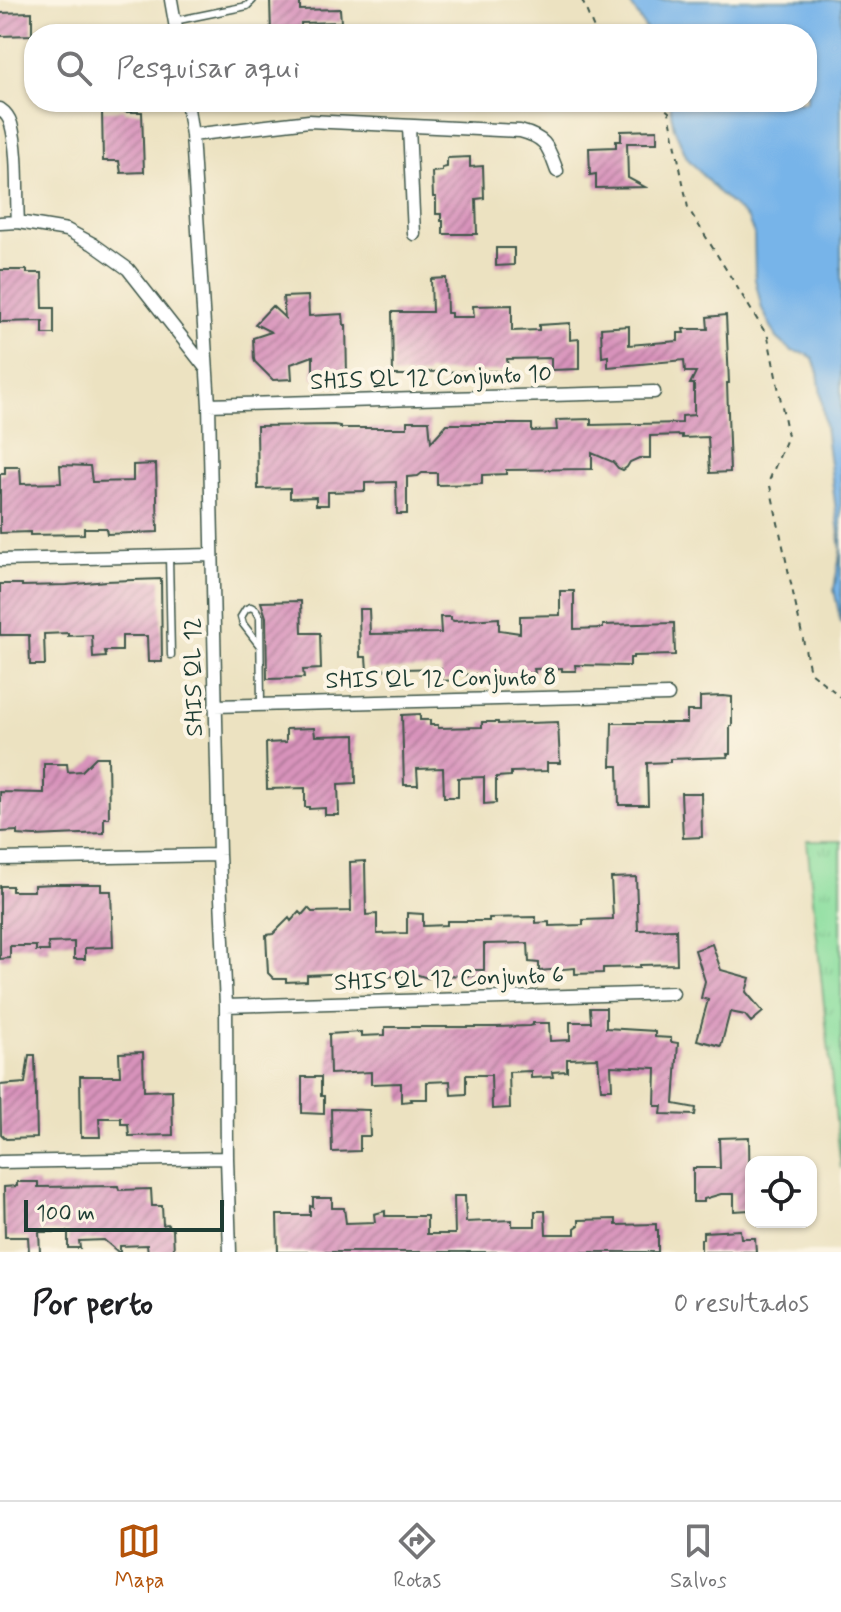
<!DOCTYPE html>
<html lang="pt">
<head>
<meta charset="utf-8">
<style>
	body { margin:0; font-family:Mynerve,sans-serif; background:#f2f2f2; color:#202124 }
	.controls { position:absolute; right:24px; bottom:24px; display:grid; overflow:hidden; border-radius:16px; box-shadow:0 2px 6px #0004 }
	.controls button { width:72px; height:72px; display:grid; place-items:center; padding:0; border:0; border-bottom:2px solid #e0e0e0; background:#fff; color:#202124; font:40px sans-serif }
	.scale { position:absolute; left:24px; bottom:20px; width:200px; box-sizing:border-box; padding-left:8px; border:4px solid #1f3d34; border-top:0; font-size:22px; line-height:28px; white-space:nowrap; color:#1f3d34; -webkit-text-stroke:6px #fcf5e5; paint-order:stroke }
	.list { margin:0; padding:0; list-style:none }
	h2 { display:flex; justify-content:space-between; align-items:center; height:104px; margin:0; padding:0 32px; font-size:34px }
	h2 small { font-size:26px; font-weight:400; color:#757577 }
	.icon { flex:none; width:44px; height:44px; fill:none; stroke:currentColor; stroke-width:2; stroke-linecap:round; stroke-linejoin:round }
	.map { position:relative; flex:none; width:841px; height:1252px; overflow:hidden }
	.search { position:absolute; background:#fff; box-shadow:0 2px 6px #0004; left:24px; right:24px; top:24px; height:88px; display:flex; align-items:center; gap:20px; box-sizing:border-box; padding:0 28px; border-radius:32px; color:#757577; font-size:30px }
	.sheet { height:248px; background:#fff }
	nav { display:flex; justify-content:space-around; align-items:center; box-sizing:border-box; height:112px; border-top:2px solid #e0e0e0; background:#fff; font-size:22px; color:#757577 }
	nav a { display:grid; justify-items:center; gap:4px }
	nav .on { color:#b45309 }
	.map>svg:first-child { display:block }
</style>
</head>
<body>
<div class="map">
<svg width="841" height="1252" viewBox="0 0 841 1252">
	<defs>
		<pattern id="park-tufts" width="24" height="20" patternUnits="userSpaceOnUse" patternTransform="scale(2)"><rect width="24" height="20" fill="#8bde9f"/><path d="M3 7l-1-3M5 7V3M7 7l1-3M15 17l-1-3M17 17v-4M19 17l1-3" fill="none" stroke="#78bf8a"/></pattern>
		<pattern id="building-hatch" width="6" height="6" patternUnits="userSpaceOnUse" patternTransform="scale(2)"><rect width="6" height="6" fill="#d893bb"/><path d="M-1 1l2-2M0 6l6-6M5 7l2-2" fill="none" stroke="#af7999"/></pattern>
	</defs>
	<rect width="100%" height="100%" fill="#fcf5e5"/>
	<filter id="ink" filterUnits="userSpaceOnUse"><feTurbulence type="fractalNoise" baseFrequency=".0125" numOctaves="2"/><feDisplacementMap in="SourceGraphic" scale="16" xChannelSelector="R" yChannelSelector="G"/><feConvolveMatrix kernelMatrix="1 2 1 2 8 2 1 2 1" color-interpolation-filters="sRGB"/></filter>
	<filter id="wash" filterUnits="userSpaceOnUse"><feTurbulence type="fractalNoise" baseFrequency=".006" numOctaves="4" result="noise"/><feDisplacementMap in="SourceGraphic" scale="32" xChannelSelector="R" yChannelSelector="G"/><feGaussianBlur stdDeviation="1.8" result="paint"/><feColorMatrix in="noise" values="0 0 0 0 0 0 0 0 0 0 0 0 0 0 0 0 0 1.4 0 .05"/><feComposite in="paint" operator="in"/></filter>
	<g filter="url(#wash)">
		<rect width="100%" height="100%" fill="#ece2c1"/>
		<!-- park -->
		<path fill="url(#park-tufts)" stroke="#558e6a" stroke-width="2" d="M 807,841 L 841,841 L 841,1169 Z"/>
		<!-- water -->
		<path fill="#77b4e9" stroke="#4b788e" stroke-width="2" d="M 628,0 L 841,0 L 841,624 L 834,589 L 841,549 L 818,372 L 813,359 L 807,354 L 792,351 L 777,338 L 762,309 L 755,279 L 754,234 L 748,219 L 718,192 L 687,158 L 674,128 L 669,102 L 807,102 L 807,34 L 649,34 Z"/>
		<g id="blocks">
			<!-- building -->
			<path fill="url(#building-hatch)" d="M 270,0 L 300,0 L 300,10 L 340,9 L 341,22 L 301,23 L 301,32 L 271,33 Z
				M 32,12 L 32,35 L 0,36 L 0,13 Z
				M 125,110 L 125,112 L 142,112 L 144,172 L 121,173 L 119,161 L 103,161 L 102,111 Z
				M 657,130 L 657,143 L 627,143 L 628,178 L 645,187 L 596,188 L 596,174 L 590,175 L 589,148 L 616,147 L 616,141 L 621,141 L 621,131 Z
				M 470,157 L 470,167 L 483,166 L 484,198 L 476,199 L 477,234 L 443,234 L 443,221 L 441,221 L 441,214 L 436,214 L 436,197 L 433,197 L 432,172 L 442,171 L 442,168 L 447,167 L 447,158 Z
				M 496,248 L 514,248 L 514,265 L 496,266 Z
				M 0,270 L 27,270 L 27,273 L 42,273 L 43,308 L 54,308 L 54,334 L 43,334 L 43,321 L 0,322 Z
				M 446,278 L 447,313 L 451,313 L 451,317 L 474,317 L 473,306 L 512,305 L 512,331 L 539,330 L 539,325 L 570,323 L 570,340 L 579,339 L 579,369 L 551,370 L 551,358 L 507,359 L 508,371 L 427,372 L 427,375 L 393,375 L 392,312 L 432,312 L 431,279 Z
				M 308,296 L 309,316 L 343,314 L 344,325 L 346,325 L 347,375 L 313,378 L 313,356 L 291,364 L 292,379 L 273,380 L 255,362 L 254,359 L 253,338 L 271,332 L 255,324 L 272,306 L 285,318 L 283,297 Z
				M 726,315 L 729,383 L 727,383 L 730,472 L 710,473 L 708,437 L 682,438 L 682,435 L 650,436 L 650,458 L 639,458 L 630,462 L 627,467 L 623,470 L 618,468 L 613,462 L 592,453 L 592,469 L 506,470 L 506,474 L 482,475 L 482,484 L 437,485 L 437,473 L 422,473 L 418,476 L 407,477 L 407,514 L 397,514 L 396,482 L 365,483 L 365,491 L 328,492 L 328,505 L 316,505 L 316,497 L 290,498 L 290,488 L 258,489 L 257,426 L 334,425 L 340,426 L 340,428 L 407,428 L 407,421 L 429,421 L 431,442 L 447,424 L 532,424 L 532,431 L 557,430 L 556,420 L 591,419 L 591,425 L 682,423 L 682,416 L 694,415 L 694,384 L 690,384 L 696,372 L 685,372 L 684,360 L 608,367 L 608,356 L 602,357 L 601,328 L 629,326 L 629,345 L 678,341 L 678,333 L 684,333 L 683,329 L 708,329 L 707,317 Z
				M 156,464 L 158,532 L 107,534 L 106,528 L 84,528 L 84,534 L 30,535 L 30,532 L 0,533 L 0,474 L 5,474 L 5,467 L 20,467 L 21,484 L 61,483 L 60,465 L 90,466 L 92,482 L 133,481 L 133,465 Z
				M 161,579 L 162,662 L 148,662 L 147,636 L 122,636 L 122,651 L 105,651 L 106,657 L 93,658 L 92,635 L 68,636 L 68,633 L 44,634 L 45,665 L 30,665 L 29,635 L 0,635 L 0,584 L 22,584 L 22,586 L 67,585 L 106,581 Z
				M 560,591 L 574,591 L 574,629 L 603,628 L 603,625 L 674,623 L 675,655 L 633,656 L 633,658 L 630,658 L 630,666 L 575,665 L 576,671 L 562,671 L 562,668 L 534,669 L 535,673 L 502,675 L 502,680 L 484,680 L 484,674 L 456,675 L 456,680 L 442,681 L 441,668 L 367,670 L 366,657 L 360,657 L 359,609 L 369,609 L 370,634 L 441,633 L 440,617 L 451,617 L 451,620 L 454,621 L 499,618 L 499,630 L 520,633 L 520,616 L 560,615 Z
				M 301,601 L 302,633 L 320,633 L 321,669 L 303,670 L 304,678 L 267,679 L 266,617 L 261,602 Z
				M 723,696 L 732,697 L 732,726 L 730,726 L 730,754 L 727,754 L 728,757 L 670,759 L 670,762 L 647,763 L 648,805 L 619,805 L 618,766 L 611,766 L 612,723 L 687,723 L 687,711 L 700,711 L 700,697 Z
				M 420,714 L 420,720 L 430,720 L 430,725 L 438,725 L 438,728 L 482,727 L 482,722 L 498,722 L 498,724 L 558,722 L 560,763 L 547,763 L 547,771 L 511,772 L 511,776 L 496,777 L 496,803 L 484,804 L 484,777 L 458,778 L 458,797 L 444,797 L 443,768 L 417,769 L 418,785 L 404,785 L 402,715 Z
				M 314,728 L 315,736 L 355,735 L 356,783 L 338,784 L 339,815 L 325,815 L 325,808 L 309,809 L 309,807 L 305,807 L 305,788 L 267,789 L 266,743 L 286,742 L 286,729 Z
				M 96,757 L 108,757 L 109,818 L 104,818 L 104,833 L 34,836 L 17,835 L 17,831 L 0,832 L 0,792 L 44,793 L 44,764 L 67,764 L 68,772 L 82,771 Z
				M 681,793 L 701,793 L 702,837 L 683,838 Z
				M 365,861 L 366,915 L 377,914 L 377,934 L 407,933 L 407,913 L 423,914 L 423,926 L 447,925 L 447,921 L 489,921 L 489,918 L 536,917 L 536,923 L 549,922 L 549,926 L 583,925 L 583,920 L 613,919 L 611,878 L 636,877 L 638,930 L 676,929 L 677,964 L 640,965 L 640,967 L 603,968 L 603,973 L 575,974 L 575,968 L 539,971 L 539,963 L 529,962 L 528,943 L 484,944 L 484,970 L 473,970 L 473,976 L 429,975 L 428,978 L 402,970 L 402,976 L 371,977 L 371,974 L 328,974 L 307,975 L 307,981 L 286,982 L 286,979 L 274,979 L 268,973 L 266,935 L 273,934 L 289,918 L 291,921 L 299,912 L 302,915 L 308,908 L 312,912 L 351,911 L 350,862 Z
				M 54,884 L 101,884 L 101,891 L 111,891 L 113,947 L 85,948 L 85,959 L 74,959 L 74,942 L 48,943 L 49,951 L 36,951 L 36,946 L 10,946 L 10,958 L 0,959 L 0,886 L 12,886 L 12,891 L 34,891 L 34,885 Z
				M 712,944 L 721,970 L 750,978 L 746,992 L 763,1012 L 751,1022 L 745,1015 L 730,1012 L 721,1046 L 697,1040 L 708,1000 L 701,998 L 705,981 L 695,950 Z
				M 590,1008 L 606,1008 L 606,1028 L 655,1031 L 655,1037 L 671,1038 L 671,1042 L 678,1043 L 674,1104 L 696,1108 L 695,1115 L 661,1114 L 662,1106 L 655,1106 L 656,1068 L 611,1066 L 612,1089 L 601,1089 L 598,1058 L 567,1059 L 567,1071 L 552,1072 L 553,1077 L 531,1078 L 531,1071 L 509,1072 L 510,1108 L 492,1109 L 491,1075 L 466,1075 L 466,1094 L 451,1095 L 450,1081 L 427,1082 L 427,1099 L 411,1099 L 412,1101 L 401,1102 L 401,1083 L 371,1084 L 371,1072 L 330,1074 L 329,1034 L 361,1032 L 361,1036 L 385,1035 L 385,1027 L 497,1027 L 529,1026 L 533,1025 L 533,1023 L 549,1023 L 550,1041 L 570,1040 L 570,1022 L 591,1022 Z
				M 143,1052 L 144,1091 L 172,1090 L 173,1135 L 129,1136 L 128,1124 L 121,1124 L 121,1118 L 99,1118 L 100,1137 L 81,1137 L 80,1076 L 120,1076 L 119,1053 Z
				M 29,1055 L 35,1055 L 37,1138 L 6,1139 L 1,1134 L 0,1085 L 25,1083 Z
				M 302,1077 L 321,1077 L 321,1096 L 324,1096 L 324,1114 L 302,1113 Z
				M 331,1109 L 369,1110 L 370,1136 L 360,1136 L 360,1151 L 332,1152 Z
				M 749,1137 L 750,1210 L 734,1211 L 734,1194 L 721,1194 L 704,1199 L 704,1202 L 693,1202 L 693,1168 L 720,1168 L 719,1138 Z
				M 17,1182 L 38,1182 L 38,1187 L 118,1186 L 119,1190 L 151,1189 L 152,1206 L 162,1206 L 163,1225 L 167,1224 L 173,1230 L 174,1252 L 148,1252 L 147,1245 L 120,1246 L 120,1252 L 118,1252 L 104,1240 L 79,1241 L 80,1248 L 68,1248 L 68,1232 L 39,1232 L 40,1252 L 29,1252 L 28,1237 L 5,1237 L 4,1187 L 17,1186 Z
				M 454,1196 L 465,1196 L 466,1222 L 512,1220 L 512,1226 L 535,1226 L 535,1211 L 545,1211 L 546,1234 L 575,1234 L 575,1228 L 579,1225 L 579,1220 L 616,1219 L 616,1225 L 656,1224 L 656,1230 L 658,1230 L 658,1252 L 278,1252 L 277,1215 L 310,1215 L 310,1206 L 313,1207 L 313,1198 L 332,1198 L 332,1208 L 344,1208 L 346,1223 L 375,1222 L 374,1214 L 385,1211 L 385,1216 L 427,1216 L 427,1234 L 455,1234 Z
				M 740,1230 L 741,1238 L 755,1238 L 756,1252 L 701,1252 L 701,1239 L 703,1239 L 703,1232 Z"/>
		</g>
	</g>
	<g filter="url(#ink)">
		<use href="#blocks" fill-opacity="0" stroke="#3e5649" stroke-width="2"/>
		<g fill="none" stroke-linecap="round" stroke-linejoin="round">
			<defs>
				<path id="lane" d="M 174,21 L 247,6 L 253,0
					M 169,556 L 171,655
					M 260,646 L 243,624 L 241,617 L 246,609 L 251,607 L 256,610 L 260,617 L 261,705"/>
				<path id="street" d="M 171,0 L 177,34
					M 187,102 L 192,135 L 209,405 L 219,855 L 226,1006 L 227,1158 L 230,1252
					M 0,109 C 6,113 9,117 11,124 C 19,152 16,193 18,222
					M 409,127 L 414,234
					M 192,135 L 309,121 L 520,131 C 547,138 548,147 557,171
					M 0,223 L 18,222 L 67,230 L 93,244 L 128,269 L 205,367
					M 209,405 L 654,392
					M 0,560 L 212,555
					M 215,706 L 668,695
					M 0,859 L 219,855
					M 226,1006 L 673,993
					M 0,1162 L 227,1158"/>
			</defs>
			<!-- lane casing -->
			<use href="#lane" stroke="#3e5649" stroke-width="9"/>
			<!-- street casing -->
			<use href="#street" stroke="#3e5649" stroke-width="15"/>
			<!-- path -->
			<path stroke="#3e5649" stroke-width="2" stroke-dasharray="6 6" stroke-linecap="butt" d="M 582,0 L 596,34
				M 657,102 L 669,112 L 688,208 L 768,337 L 788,436 L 769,481 L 810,672 L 841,697"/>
			<!-- lane -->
			<use href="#lane" stroke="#fff" stroke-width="6"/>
			<!-- street -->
			<use href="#street" stroke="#fff" stroke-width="12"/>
		</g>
	</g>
	<g text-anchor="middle" stroke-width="8" stroke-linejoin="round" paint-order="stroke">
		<!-- street labels -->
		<g font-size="24" fill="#1f3d34" stroke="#fcf5e5">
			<text transform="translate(431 377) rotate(-2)" y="8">SHIS QL 12 Conjunto 10</text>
			<text transform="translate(193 677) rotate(-91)" y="8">SHIS QL 12</text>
			<text transform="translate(441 678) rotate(-1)" y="8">SHIS QL 12 Conjunto 8</text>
			<text transform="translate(449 978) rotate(-2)" y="8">SHIS QL 12 Conjunto 6</text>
		</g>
	</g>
</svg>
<div class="controls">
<button><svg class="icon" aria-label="locate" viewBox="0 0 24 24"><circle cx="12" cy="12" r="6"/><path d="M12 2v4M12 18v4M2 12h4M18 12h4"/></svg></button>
</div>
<div class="scale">100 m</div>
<div class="search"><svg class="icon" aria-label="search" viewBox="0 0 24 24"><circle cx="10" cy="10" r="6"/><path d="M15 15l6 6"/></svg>Pesquisar aqui</div>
</div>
<section class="sheet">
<h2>Por perto<small>0 resultados</small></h2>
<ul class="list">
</ul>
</section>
<nav>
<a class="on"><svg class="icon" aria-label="map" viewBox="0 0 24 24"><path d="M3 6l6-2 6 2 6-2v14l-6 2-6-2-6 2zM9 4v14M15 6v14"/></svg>Mapa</a>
<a><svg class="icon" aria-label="directions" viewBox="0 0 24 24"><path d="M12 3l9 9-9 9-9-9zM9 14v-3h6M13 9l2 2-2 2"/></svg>Rotas</a>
<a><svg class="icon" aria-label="saved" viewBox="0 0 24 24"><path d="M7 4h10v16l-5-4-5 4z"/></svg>Salvos</a>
</nav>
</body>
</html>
